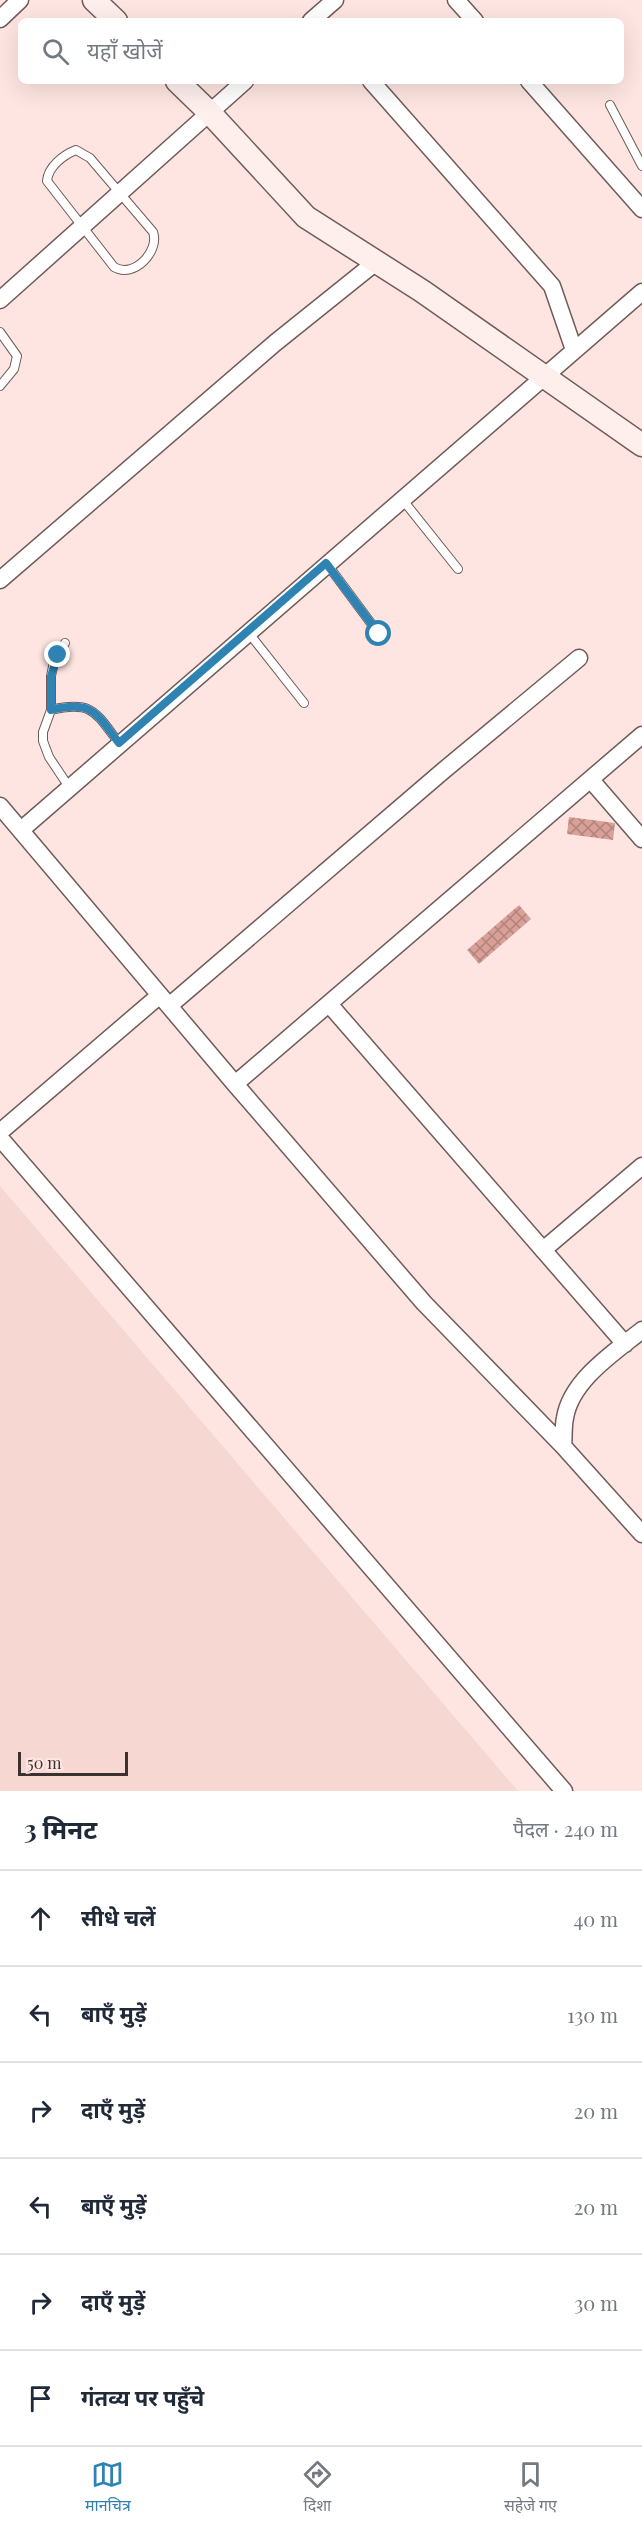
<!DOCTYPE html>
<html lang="hi">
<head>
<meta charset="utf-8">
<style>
	body { margin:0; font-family:"Playfair Display","Noto Sans Devanagari",serif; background:#f6f6f7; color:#1f2937 }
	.scale { position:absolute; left:18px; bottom:15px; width:110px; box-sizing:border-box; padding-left:6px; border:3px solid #3a3130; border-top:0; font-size:16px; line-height:21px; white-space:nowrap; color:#3a3130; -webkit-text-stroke:4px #fee5e1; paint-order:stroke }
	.stop { position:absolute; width:18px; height:18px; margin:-14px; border:4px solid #2f83b3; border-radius:50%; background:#fff }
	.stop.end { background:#2f83b3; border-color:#fff; box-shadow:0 2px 6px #0008 }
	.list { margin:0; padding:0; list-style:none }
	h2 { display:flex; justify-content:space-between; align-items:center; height:78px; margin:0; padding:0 24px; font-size:26px }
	h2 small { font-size:20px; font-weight:400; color:#747a83 }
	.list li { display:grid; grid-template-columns:39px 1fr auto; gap:18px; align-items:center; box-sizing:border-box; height:96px; padding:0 24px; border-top:2px solid #e0e1e3 }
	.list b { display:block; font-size:22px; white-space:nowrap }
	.list em { font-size:20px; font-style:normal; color:#747a83 }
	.icon { flex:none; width:33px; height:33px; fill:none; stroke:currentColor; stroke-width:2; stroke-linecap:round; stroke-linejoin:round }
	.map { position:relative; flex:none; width:642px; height:1791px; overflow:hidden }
	.search { position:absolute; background:#fff; box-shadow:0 6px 24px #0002; left:18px; right:18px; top:18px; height:66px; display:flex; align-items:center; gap:15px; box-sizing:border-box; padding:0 21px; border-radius:9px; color:#747a83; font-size:22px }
	.sheet { height:654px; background:#fff }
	nav { display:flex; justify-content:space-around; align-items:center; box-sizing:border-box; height:84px; border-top:2px solid #e0e1e3; background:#fff; font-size:16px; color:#747a83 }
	nav a { display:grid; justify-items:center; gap:3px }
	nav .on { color:#2f83b3 }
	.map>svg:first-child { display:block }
</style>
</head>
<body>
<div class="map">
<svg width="642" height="1791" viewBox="0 0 642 1791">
	<defs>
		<pattern id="building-cross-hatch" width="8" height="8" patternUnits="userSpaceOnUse" patternTransform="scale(1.5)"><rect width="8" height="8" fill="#d9a097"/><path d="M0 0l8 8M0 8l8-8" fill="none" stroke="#b1837c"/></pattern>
	</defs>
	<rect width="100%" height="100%" fill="#fee5e1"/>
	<!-- built -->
	<path fill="#f7d7d2" d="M 0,1186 L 518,1791 L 0,1791 Z"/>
	<!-- building -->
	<path fill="url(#building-cross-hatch)" d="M 569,817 L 615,823 L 613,840 L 567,834 Z
		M 519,905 L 531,919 L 479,964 L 467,950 Z"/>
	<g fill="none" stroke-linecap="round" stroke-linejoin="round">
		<defs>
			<path id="service" d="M 610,105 L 642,166
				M 76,150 L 90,158 L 153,232 C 160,251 134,279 114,267 L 47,181 C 48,167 63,155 76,150 Z
				M 0,332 L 17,356 L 14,369 L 0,386
				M 402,499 L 458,569
				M 327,564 L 379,634
				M 248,632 L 304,703
				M 65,643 L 54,662 L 51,676 L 51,710 L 43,732 L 43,741 L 49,757 L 69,787
				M 51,710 C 93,700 96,713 119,743"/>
			<path id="minor" d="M 456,0 L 475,21
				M 0,19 L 20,0
				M 311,21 L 335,0
				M 371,81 L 552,286 L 574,350
				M 529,81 L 642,209
				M 0,300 L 245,81
				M 0,580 L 275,343 L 376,262
				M 591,780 L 642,839
				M 0,806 L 235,1084 L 424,1303 L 563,1446 L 642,1534
				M 21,830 L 642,292
				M 329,1004 L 625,1344
				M 169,1006 L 443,771 L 579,658
				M 235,1084 L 642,735
				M 0,1132 L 160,995
				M 0,1138 L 564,1791
				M 543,1250 L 642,1166
				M 563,1446 C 564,1437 563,1427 565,1418 C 571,1380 615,1352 642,1330"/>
			<path id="secondary" d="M 94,0 L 116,21
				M 177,81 L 210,113 L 306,217 L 422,291 L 642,445"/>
		</defs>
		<!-- service casing -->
		<use href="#service" stroke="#705b58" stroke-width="10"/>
		<!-- minor casing -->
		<use href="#minor" stroke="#705b58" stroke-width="19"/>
		<!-- secondary casing -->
		<use href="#secondary" stroke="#705b58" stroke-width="25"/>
		<!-- service -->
		<use href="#service" stroke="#fff" stroke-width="8"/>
		<!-- minor -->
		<use href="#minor" stroke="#fff" stroke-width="16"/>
		<!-- secondary -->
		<use href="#secondary" stroke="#feefed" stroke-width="22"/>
	</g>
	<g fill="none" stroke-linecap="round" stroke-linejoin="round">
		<!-- route -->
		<path stroke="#2f83b3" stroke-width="8" d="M 58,655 L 51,676 L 51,710 C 93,700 96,713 119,743 L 326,563 L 379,634"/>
	</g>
</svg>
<div class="scale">50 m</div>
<div class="stop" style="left:379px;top:634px"></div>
<div class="stop end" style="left:58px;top:655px"></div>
<div class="search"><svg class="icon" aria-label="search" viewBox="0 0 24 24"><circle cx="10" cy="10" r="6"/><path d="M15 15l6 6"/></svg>यहाँ खोजें</div>
</div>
<section class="sheet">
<h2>3 मिनट<small>पैदल · 240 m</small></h2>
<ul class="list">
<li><svg class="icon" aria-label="ahead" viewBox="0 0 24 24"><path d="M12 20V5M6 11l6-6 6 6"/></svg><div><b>सीधे चलें</b></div><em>40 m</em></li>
<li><svg class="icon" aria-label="left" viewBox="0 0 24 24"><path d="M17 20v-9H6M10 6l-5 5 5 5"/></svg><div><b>बाएँ मुड़ें</b></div><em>130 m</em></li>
<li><svg class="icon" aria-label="right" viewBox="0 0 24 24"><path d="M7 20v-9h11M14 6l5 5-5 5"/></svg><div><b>दाएँ मुड़ें</b></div><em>20 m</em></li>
<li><svg class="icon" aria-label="left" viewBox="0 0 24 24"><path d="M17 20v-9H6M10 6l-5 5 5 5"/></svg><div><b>बाएँ मुड़ें</b></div><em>20 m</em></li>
<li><svg class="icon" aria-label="right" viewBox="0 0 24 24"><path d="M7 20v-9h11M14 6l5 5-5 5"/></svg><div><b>दाएँ मुड़ें</b></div><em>30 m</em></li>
<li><svg class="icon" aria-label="arrive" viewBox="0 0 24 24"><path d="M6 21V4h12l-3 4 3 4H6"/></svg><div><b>गंतव्य पर पहुँचे</b></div></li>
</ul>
</section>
<nav>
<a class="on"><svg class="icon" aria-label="map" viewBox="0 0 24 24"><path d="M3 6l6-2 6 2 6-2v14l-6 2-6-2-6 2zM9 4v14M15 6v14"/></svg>मानचित्र</a>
<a><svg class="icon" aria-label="directions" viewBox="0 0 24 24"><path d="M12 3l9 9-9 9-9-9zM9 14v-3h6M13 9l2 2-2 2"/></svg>दिशा</a>
<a><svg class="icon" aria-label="saved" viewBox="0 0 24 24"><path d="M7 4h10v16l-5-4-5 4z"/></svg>सहेजे गए</a>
</nav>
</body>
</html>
